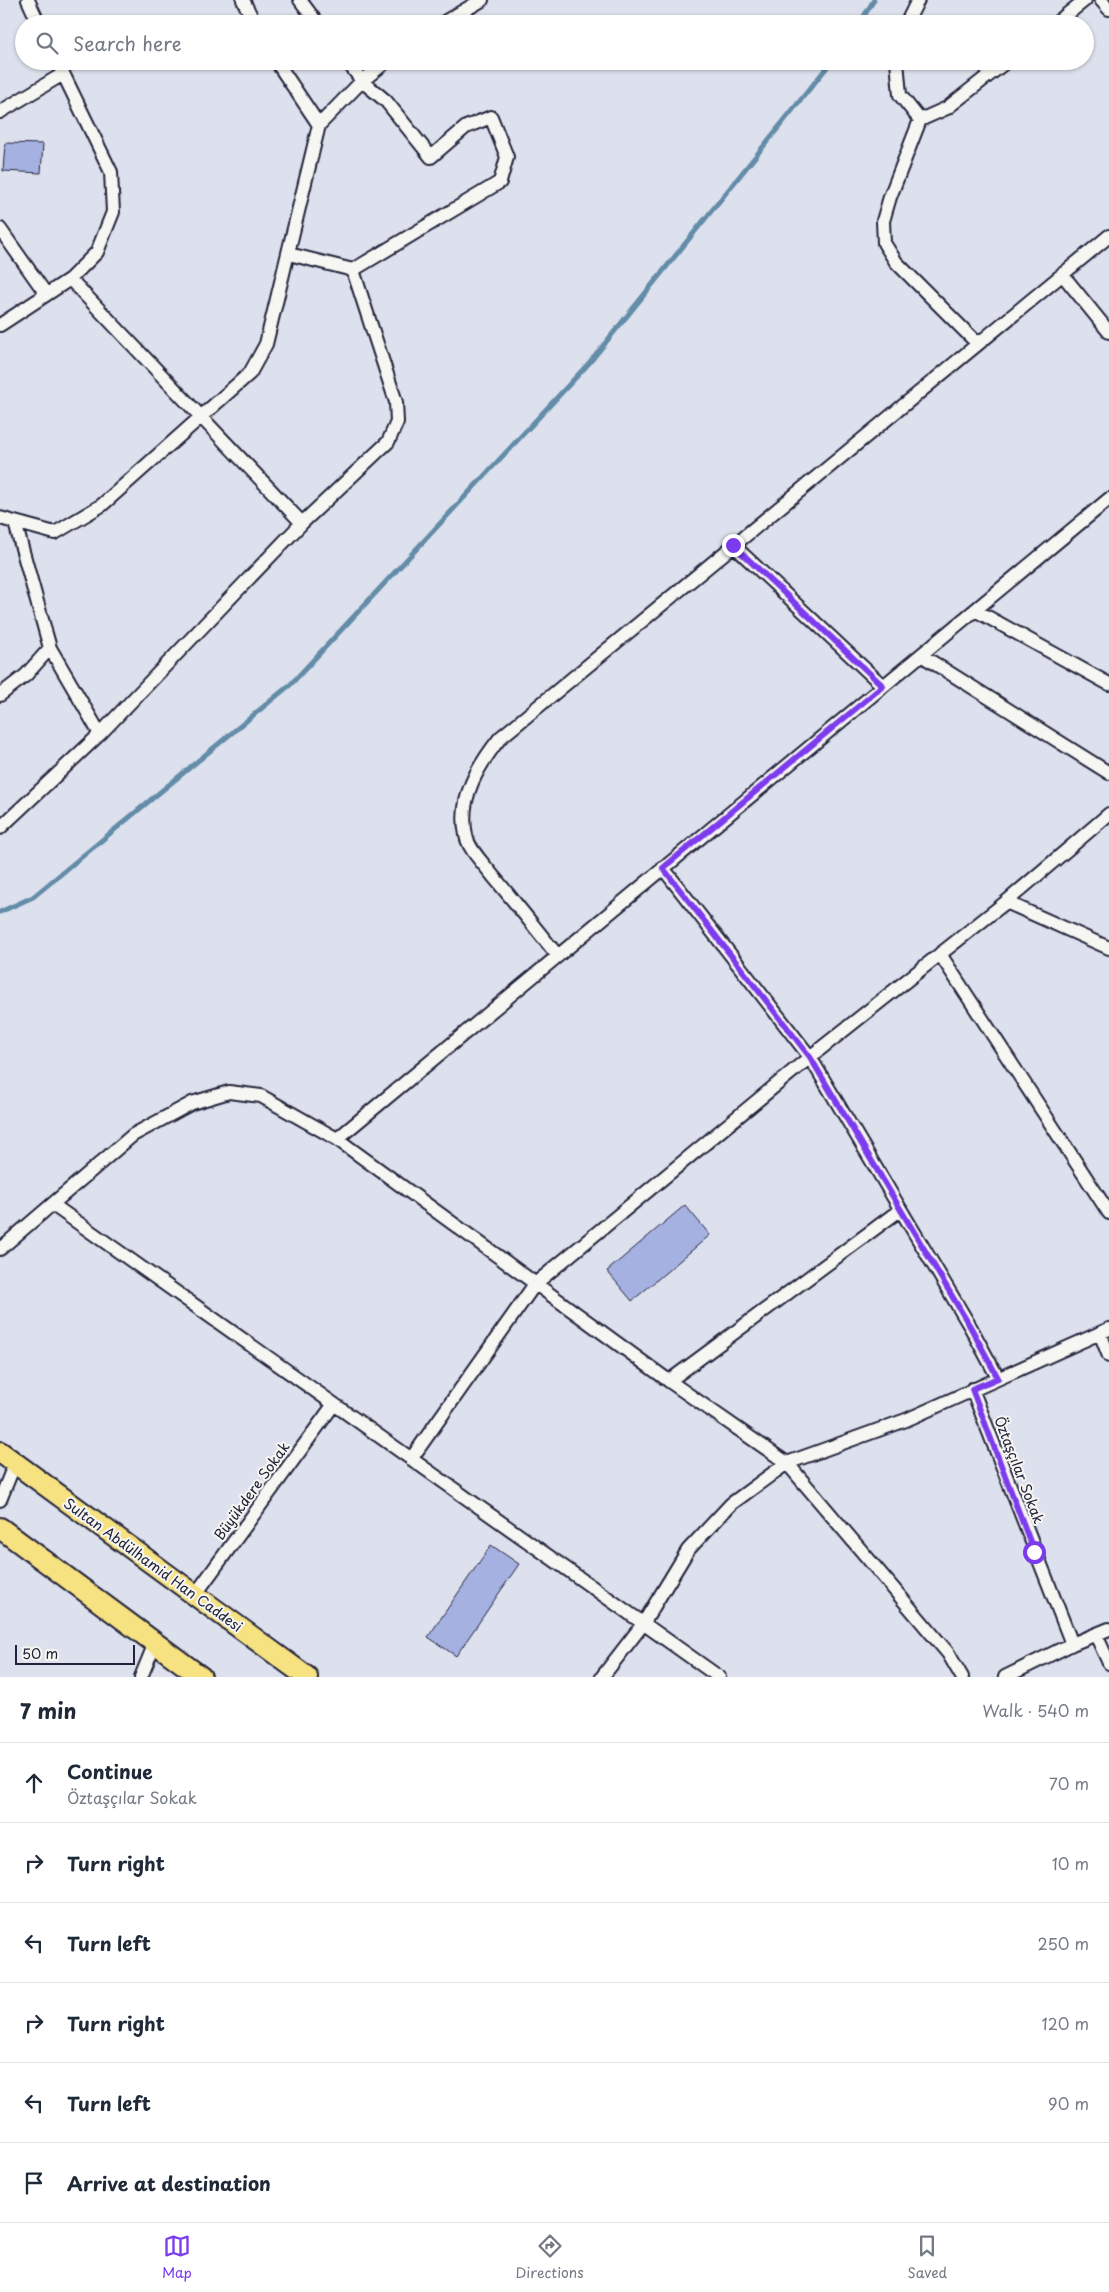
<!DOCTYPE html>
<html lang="en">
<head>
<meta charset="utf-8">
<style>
	body { margin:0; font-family:"Playpen Sans",sans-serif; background:#f2f2f3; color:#1f2937 }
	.scale { position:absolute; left:15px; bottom:12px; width:120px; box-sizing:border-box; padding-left:5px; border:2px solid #22223b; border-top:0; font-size:14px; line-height:18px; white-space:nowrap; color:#22223b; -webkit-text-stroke:4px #f6f6f2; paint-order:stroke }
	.stop { position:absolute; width:15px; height:15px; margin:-11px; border:4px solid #7c3aed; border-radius:50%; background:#fff }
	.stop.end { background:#7c3aed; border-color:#fff; box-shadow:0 1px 5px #0008 }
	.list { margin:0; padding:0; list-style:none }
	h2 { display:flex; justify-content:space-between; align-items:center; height:65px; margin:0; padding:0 20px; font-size:21px }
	h2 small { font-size:16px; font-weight:400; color:#747a83 }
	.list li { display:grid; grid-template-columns:32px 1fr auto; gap:15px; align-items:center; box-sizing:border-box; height:80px; padding:0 20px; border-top:1px solid #e0e1e3 }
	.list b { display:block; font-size:19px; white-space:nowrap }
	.list p { margin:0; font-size:16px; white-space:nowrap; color:#747a83 }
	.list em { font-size:16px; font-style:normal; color:#747a83 }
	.icon { flex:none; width:28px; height:28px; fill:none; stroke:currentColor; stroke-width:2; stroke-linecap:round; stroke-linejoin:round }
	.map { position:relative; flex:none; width:1109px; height:1677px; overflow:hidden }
	.search { position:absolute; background:#fff; box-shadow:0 1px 4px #0004; left:15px; right:15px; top:15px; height:55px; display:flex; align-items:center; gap:12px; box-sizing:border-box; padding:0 18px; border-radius:28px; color:#747a83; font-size:19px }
	.sheet { height:545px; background:#fff }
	nav { display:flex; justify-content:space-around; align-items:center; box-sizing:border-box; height:70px; border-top:1px solid #e0e1e3; background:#fff; font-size:14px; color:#747a83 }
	nav a { display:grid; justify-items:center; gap:2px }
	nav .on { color:#7c3aed }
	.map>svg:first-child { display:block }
</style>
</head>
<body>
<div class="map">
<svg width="1109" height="1677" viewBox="0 0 1109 1677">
	<rect width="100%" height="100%" fill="#dde1ed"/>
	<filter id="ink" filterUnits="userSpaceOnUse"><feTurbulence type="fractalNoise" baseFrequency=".02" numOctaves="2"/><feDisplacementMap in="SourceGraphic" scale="10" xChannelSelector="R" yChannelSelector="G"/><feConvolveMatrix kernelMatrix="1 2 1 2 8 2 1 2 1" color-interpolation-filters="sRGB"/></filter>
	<g filter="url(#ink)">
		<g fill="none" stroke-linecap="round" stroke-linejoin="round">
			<!-- stream -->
			<path stroke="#638ca8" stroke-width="5" d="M 859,24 L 874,0
				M 0,912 L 33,897 L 291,684 L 590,362 L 832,61"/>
		</g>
		<!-- building -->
		<path fill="#a4b1e1" stroke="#22223b" d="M 5,143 L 43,144 L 41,173 L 3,171 Z
			M 685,1205 L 710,1235 L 632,1301 L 607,1271 Z
			M 491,1545 L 519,1564 L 456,1656 L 428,1637 Z"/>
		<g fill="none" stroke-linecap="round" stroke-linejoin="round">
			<defs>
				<path id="street" d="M 28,0 L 39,24
					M 243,0 L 255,24
					M 300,0 L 318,24
					M 1101,0 L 1109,9
					M 441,24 L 482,0
					M 906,24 L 918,0
					M 1055,24 L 1085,0
					M 276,61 L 319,125
					M 897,61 L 900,95 L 920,120 L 947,108 L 1007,61
					M 0,112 L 63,74
					M 920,120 L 890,197 L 883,221 L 884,243 L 896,262 L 978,344
					M 0,229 L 46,294
					M 289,254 L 353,270 L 500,182 L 507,157 L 491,117 L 466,127 L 431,157 L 386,101 L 362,81 L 347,61
					M 1062,274 L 1109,332
					M 70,279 L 302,523
					M 0,325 L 70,279 L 97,252 L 113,212 L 111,172 L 57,61
					M 0,518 L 55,533 L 102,505 L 250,373 L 266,344 L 319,125 L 362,81 L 387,61
					M 15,523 L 50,648 L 100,734
					M 733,545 L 883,686
					M 975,610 L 1109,684
					M 921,655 L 1109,773
					M 0,695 L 26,675 L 50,648
					M 0,828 L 100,734 L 302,523 L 388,442 L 397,422 L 396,402 L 353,270
					M 663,868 L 810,1057 L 971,1328 L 998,1378
					M 1006,902 L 1109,948
					M 940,954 L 1109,1213
					M 558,956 C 536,929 515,902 493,876 C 484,864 468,849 466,835 C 458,798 478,766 500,738 L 1109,236
					M 337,1139 L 1109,499
					M 53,1205 L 719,1677
					M 0,1249 L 133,1135 L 192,1103 L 229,1092 L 261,1096 L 337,1139 L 669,1381 L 787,1463 L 948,1653 L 962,1677
					M 1100,1333 L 1109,1356
					M 669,1381 L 900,1210
					M 972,1389 L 1072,1644
					M 411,1459 L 535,1284 L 810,1057 L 1006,902 L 1109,814
					M 0,1500 L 15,1463 L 11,1458
					M 195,1595 L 334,1404
					M 1096,1635 L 1109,1663
					M 141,1677 L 155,1643
					M 602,1677 L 643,1624 L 688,1550 L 731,1504 L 787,1463 L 906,1420 L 1109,1329
					M 1005,1677 L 1072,1644 L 1109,1629"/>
				<path id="primary" d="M 0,1452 L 307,1677
					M 0,1528 L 201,1677"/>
			</defs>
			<!-- street casing -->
			<use href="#street" stroke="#22223b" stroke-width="16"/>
			<!-- primary casing -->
			<use href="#primary" stroke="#22223b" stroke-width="24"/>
			<!-- street -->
			<use href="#street" stroke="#f6f6f2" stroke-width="12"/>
			<!-- primary -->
			<use href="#primary" stroke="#f7e281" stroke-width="20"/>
		</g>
	</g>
	<g fill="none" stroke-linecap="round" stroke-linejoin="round" filter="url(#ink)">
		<!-- route -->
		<path stroke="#7c3aed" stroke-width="6" d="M 733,545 L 883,686 L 663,868 L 810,1057 L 971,1328 L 998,1378 L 972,1389 L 1034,1552"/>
	</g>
	<g text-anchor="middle" stroke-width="4" stroke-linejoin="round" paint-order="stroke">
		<!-- street labels -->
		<g font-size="14" fill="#22223b" stroke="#f6f6f2">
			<text transform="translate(1019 1470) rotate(69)" y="5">Öztaşçılar Sokak</text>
			<text transform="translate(252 1491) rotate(-54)" y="5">Büyükdere Sokak</text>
			<text transform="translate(153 1565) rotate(36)" y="5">Sultan Abdülhamid Han Caddesi</text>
		</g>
	</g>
</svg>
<div class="scale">50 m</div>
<div class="stop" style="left:1034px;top:1552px"></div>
<div class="stop end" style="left:733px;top:545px"></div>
<div class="search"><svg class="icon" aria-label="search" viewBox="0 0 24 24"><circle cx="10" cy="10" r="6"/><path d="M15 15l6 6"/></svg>Search here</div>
</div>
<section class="sheet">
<h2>7 min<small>Walk · 540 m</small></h2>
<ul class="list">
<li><svg class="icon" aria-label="ahead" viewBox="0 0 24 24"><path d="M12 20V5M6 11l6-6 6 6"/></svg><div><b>Continue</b><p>Öztaşçılar Sokak</p></div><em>70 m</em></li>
<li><svg class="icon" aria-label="right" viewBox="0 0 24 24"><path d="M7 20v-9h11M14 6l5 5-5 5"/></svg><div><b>Turn right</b></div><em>10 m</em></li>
<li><svg class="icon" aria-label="left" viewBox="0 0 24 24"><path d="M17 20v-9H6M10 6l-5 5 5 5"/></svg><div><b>Turn left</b></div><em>250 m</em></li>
<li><svg class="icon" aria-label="right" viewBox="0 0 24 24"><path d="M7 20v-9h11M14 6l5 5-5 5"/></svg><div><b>Turn right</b></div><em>120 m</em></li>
<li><svg class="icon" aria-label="left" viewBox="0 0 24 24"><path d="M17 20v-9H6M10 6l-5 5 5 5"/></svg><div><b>Turn left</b></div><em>90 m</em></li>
<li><svg class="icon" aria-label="arrive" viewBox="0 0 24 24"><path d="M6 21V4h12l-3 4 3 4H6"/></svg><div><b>Arrive at destination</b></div></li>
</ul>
</section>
<nav>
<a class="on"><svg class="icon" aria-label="map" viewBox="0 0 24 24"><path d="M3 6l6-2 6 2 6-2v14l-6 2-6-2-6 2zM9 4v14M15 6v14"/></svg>Map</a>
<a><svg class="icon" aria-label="directions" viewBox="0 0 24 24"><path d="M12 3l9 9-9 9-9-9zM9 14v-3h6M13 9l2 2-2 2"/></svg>Directions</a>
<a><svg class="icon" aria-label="saved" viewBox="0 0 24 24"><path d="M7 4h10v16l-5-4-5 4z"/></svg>Saved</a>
</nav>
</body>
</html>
